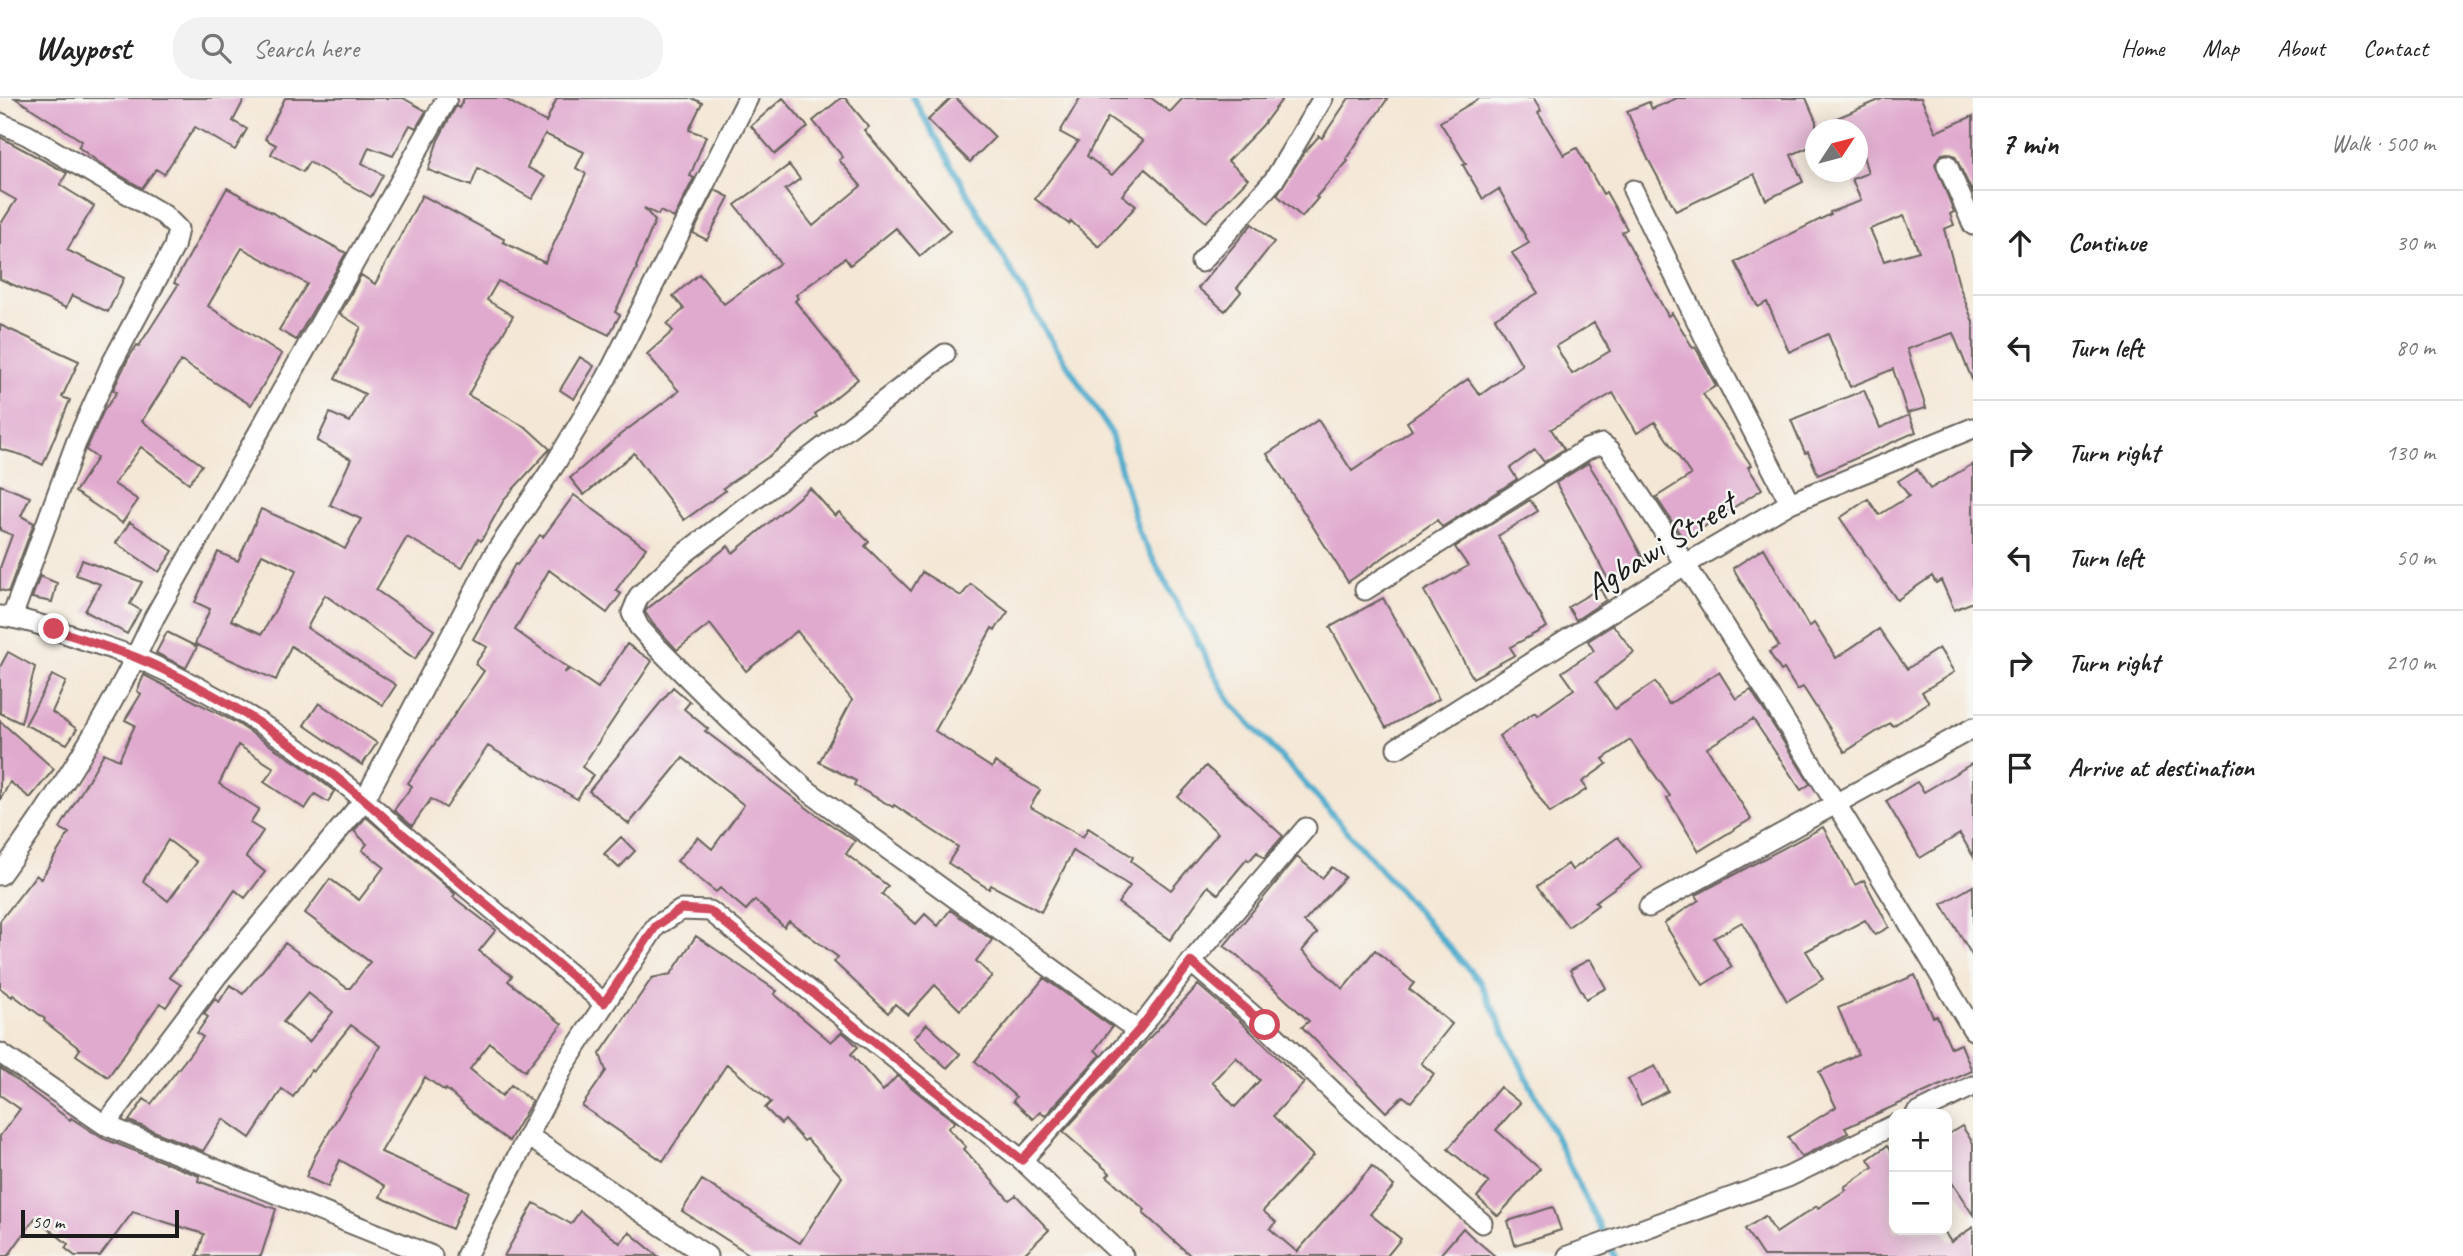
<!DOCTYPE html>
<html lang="en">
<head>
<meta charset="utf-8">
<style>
	body { margin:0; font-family:Caveat,sans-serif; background:#f2f2f2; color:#222 }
	.controls { position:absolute; right:21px; bottom:21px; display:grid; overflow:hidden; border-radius:14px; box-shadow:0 4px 18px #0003 }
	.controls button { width:63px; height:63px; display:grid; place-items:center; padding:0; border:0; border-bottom:2px solid #e0e0e0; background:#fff; color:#222; font:35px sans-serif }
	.compass { position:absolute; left:1805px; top:21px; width:63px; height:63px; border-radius:50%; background:#fff; box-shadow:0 4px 18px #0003; rotate:54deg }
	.scale { position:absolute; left:21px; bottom:18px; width:158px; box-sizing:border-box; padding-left:7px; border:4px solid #1c1c1c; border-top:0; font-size:19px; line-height:24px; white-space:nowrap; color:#1c1c1c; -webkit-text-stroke:5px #f6f6f2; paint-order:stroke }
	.stop { position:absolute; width:21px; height:21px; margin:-16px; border:5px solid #d1495b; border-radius:50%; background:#fff }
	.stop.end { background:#d1495b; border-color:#fff; box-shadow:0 2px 7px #0008 }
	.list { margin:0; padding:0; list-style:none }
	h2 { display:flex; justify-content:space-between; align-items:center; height:91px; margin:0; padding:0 28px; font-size:30px }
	h2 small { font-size:23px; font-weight:400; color:#767676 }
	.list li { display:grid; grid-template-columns:46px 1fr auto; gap:21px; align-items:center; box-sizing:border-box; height:105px; padding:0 28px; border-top:2px solid #e0e0e0 }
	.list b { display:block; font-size:26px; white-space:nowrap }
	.list em { font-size:23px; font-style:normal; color:#767676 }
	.icon { flex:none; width:38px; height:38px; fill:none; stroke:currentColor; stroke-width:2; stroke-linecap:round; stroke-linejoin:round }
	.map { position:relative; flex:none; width:1973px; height:1158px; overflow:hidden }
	header { display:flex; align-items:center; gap:42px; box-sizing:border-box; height:98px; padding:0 35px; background:#fff; border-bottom:2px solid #e0e0e0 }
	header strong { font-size:33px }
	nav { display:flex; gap:38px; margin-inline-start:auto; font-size:24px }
	.search { width:490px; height:63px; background:#f2f2f2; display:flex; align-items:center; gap:18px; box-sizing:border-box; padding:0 24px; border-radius:28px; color:#767676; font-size:26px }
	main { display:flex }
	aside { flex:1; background:#fff }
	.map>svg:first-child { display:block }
</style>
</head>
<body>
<header>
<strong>Waypost</strong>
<div class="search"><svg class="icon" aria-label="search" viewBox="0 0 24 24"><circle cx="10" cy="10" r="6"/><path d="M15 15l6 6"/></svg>Search here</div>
<nav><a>Home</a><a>Map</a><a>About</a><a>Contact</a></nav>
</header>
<main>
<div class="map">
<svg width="1973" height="1158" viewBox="0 0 1973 1158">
	<rect width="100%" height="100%" fill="#f6f6f2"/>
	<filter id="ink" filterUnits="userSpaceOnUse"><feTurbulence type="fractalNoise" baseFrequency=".0143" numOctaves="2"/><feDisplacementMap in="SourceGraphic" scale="14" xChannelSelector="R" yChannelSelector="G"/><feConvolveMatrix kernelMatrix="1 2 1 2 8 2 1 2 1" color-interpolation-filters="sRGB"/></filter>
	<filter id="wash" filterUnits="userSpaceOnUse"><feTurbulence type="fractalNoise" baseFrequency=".00686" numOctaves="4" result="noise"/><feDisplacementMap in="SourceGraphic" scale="28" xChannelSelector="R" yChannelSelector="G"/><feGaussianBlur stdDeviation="1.57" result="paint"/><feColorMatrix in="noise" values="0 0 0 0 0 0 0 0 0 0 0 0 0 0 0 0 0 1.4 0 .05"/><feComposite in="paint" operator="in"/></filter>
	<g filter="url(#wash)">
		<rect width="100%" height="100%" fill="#f4e7d5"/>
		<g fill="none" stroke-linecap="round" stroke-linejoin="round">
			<!-- stream -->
			<path stroke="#4dabcc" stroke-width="6" d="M 913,0 L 1043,229 L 1110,333 L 1139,435 L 1230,604 L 1301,681 L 1480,884 L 1614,1158"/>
		</g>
		<g id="blocks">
			<!-- building -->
			<path fill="#e0a9ce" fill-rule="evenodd" d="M 15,0 L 245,0 L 233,23 L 247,31 L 235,52 L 195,29 L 164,76 L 156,71 L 142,90 L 104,68 L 78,49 L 82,43 Z
				M 285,0 L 403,0 L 426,13 L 416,30 L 410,27 L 393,58 L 369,49 L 362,65 L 383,77 L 371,99 L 309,64 L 303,74 L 271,56 L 276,47 L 265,41 Z
				M 464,0 L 503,0 L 546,24 L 557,0 L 692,0 L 702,5 L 689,32 L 706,38 L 690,78 L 694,80 L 674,120 L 660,113 L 658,117 L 644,110 L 655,123 L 636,169 L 637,170 L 615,214 L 620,217 L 609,237 L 498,183 L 487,202 L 513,218 L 468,297 L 527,330 L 550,351 L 505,400 L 481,443 L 478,441 L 462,470 L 407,439 L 376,492 L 434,532 L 415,561 L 325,497 L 307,530 L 396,587 L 383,607 L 291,548 L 276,582 L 195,546 L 210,511 L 195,504 L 218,454 L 238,463 L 261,411 L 318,436 L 345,451 L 361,421 L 330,407 L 351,361 L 317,343 L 330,315 L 350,324 L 365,296 L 335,281 L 361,229 L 340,216 L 361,177 L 375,186 L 422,97 L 504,141 L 503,144 L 545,165 L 586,76 L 576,70 L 584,54 L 545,36 L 527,69 L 545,79 L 532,101 L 478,70 L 471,88 L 428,72 L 438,42 L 456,8 L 459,10 ZM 262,456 L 297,472 L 262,536 L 231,522 Z
				M 783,0 L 808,29 L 775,56 L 751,28 Z
				M 841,0 L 845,0 L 869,29 L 864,32 L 950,133 L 920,158 L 896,130 L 850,167 L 845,160 L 796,197 L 798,200 L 795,203 L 858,281 L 815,316 L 817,319 L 771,357 L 723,390 L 725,393 L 684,422 L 634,355 L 584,397 L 570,380 L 621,336 L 679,293 L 647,256 L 673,233 L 667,226 L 684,211 L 673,198 L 699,176 L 724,206 L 780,165 L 735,107 L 789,67 L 800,81 L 785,92 L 813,128 L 861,88 L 839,62 L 843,59 L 813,23 Z
				M 951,0 L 956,0 L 995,39 L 970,64 L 928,22 Z
				M 1080,0 L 1151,0 L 1170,14 L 1183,0 L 1283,0 L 1262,28 L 1228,63 L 1248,81 L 1206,124 L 1145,71 L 1122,97 L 1136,108 L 1099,149 L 1071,123 L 1069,126 L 1035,101 L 1078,44 L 1060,34 ZM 1108,19 L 1143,43 L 1112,77 L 1087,58 Z
				M 1349,0 L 1388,0 L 1346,61 L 1348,63 L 1316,99 L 1318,100 L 1302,119 L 1277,97 L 1304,55 L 1319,38 L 1322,40 Z
				M 1480,0 L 1533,0 L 1541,13 L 1538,15 L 1564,57 L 1577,50 L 1603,96 L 1606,94 L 1627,131 L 1622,134 L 1668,218 L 1672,215 L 1693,250 L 1695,249 L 1698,254 L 1716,288 L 1703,296 L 1751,367 L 1748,369 L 1762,391 L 1684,442 L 1656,399 L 1691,377 L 1655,324 L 1637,335 L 1613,295 L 1551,331 L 1564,351 L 1544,364 L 1535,352 L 1510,370 L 1517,381 L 1442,429 L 1437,422 L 1348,484 L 1267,356 L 1318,322 L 1352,373 L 1412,332 L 1407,324 L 1468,281 L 1480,297 L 1522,267 L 1495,220 L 1538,195 L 1512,155 L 1529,145 L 1499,91 L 1483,101 L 1463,67 L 1466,66 L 1440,24 ZM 1594,225 L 1610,253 L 1572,276 L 1556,248 Z
				M 1677,0 L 1806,0 L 1816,23 L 1816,29 L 1884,0 L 1921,0 L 1936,34 L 1973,18 L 1973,96 L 1955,58 L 1948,55 L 1942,56 L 1935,66 L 1954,114 L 1950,116 L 1954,127 L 1944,131 L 1959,187 L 1973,224 L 1973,284 L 1953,235 L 1907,251 L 1926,310 L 1907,315 L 1893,271 L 1850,289 L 1828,236 L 1789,254 L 1767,204 L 1758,209 L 1735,164 L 1831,116 L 1830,114 L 1861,103 L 1852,81 L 1868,75 L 1858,40 L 1858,32 L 1816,32 L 1816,46 L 1791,57 L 1803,84 L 1766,102 L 1754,76 L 1676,113 L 1647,59 L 1627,13 L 1649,4 L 1652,11 ZM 1904,118 L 1919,153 L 1884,163 L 1870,131 Z
				M 0,39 L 67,75 L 60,87 L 94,108 L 67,152 L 124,180 L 108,214 L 72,197 L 66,210 L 0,181 L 0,127 L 16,102 L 0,93 Z
				M 227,90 L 346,155 L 296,242 L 279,232 L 307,186 L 242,150 L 208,208 L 282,256 L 251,307 L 181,263 L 142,323 L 202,367 L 189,385 L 141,349 L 114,386 L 138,402 L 122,425 L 75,394 L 97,360 L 86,352 L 103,314 L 117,294 L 113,292 L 128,261 L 137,247 L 139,248 L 178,187 L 174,185 Z
				M 715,92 L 729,99 L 707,142 L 693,135 Z
				M 1252,126 L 1274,144 L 1237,190 L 1241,194 L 1225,213 L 1198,190 Z
				M 0,227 L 79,263 L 62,299 L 70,302 L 43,367 L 22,357 L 0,351 Z
				M 580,259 L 594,268 L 574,301 L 560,292 Z
				M 1864,292 L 1880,330 L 1909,317 L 1916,334 L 1818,377 L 1808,354 L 1805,355 L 1791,322 Z
				M 1588,365 L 1612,403 L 1645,464 L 1609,483 L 1556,385 Z
				M 1973,366 L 1973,504 L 1954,512 L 1941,482 L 1936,485 L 1932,478 L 1897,502 L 1840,420 L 1868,401 L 1879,417 L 1909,398 L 1898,383 L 1917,371 L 1930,391 Z
				M 0,387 L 30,399 L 21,418 L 34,425 L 8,494 L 0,492 L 0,470 L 12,437 L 0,432 Z
				M 810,390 L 835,418 L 839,414 L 869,444 L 865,448 L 911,493 L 922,474 L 961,498 L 971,486 L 1008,514 L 995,532 L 992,530 L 935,633 L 992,670 L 995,664 L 1040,692 L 1030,709 L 1083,739 L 1088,730 L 1133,759 L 1131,763 L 1171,792 L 1218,735 L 1178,699 L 1206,668 L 1283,738 L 1264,760 L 1257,754 L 1249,763 L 1247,761 L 1218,796 L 1208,788 L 1170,842 L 1118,805 L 1130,788 L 1073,753 L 1041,814 L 991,787 L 989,791 L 948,765 L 958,749 L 894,707 L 893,709 L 854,687 L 856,683 L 819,664 L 852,602 L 797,533 L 746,573 L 710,526 L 677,552 L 653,526 L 645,514 L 647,511 L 728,448 L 733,455 Z
				M 574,397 L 646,450 L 616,492 L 621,496 L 607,515 L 549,472 L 515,532 L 568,570 L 564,575 L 570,571 L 598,590 L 627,546 L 652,563 L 582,669 L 593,677 L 577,701 L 488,648 L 446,710 L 431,701 L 412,728 L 394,712 L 412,688 L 408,685 L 484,573 L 475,566 L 487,549 L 473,541 L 515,466 L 517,467 L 540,437 L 543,439 Z
				M 1530,402 L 1538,413 L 1498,438 L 1547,529 L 1510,549 L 1515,557 L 1473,580 L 1424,493 L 1468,468 L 1455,449 Z
				M 130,424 L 173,453 L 159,474 L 116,445 Z
				M 1764,450 L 1809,529 L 1814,525 L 1836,560 L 1879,531 L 1907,571 L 1939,550 L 1954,574 L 1922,594 L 1929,604 L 1893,628 L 1890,625 L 1845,654 L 1803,589 L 1797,592 L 1784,571 L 1781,573 L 1769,554 L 1779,548 L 1733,470 Z
				M 82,462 L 142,484 L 130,506 L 140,512 L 127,536 L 85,513 L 100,486 L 76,477 Z
				M 40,478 L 57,485 L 52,504 L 32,500 Z
				M 1600,490 L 1606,502 L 1576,522 L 1568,509 Z
				M 1383,500 L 1439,601 L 1386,630 L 1330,529 Z
				M 1613,527 L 1634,554 L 1596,584 L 1615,611 L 1655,584 L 1669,606 L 1719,574 L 1736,601 L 1751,592 L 1810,686 L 1801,692 L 1753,621 L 1707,650 L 1751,721 L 1699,753 L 1667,700 L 1670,698 L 1630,642 L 1603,661 L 1607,666 L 1582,684 L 1587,691 L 1550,715 L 1499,638 L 1535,614 L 1537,617 L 1574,591 L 1562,574 L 1594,553 L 1588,543 Z
				M 167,534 L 197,549 L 186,570 L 156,555 Z
				M 8,554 L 35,569 L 21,625 L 0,615 L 0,569 Z
				M 52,577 L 66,584 L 52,614 L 77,631 L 67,646 L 25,627 Z
				M 144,577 L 235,624 L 300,667 L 334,693 L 328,704 L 315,696 L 305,711 L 264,684 L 274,670 L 238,647 L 219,686 L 259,711 L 250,725 L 263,733 L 246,759 L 265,774 L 245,800 L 235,792 L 207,833 L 169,879 L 181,887 L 166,909 L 160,905 L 108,979 L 76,957 L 80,951 L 44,923 L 45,921 L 13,897 L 12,899 L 0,890 L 0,823 L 36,777 L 41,781 L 69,735 L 60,730 L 104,655 L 119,662 L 135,627 L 125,622 L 141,596 L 137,593 ZM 168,742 L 197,764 L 168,803 L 143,783 Z
				M 673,589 L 690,604 L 684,611 L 708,631 L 705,633 L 811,713 L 855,743 L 846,756 L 888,788 L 882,796 L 916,826 L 925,816 L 938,828 L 950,812 L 992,842 L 976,863 L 992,878 L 960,912 L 935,887 L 908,917 L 895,906 L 888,915 L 834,864 L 838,859 L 789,823 L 784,829 L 755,802 L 746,812 L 720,790 L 716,794 L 677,763 L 698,739 L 712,751 L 744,707 L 683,660 L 629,726 L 589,693 Z
				M 319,605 L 377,645 L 362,667 L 304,627 Z
				M 0,623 L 54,671 L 30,700 L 10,684 L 0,702 Z
				M 1973,665 L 1973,758 L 1960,736 L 1920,760 L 1886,703 L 1917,684 L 1924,694 Z
				M 366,719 L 455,796 L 453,799 L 496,832 L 479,853 L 512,878 L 508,883 L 562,926 L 525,973 L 490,945 L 470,971 L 502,998 L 511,987 L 532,1003 L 509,1043 L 483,1024 L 446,991 L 445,993 L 425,979 L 381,1054 L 469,1093 L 452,1131 L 380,1099 L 385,1088 L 340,1062 L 328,1089 L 306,1079 L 315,1058 L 380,948 L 351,927 L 313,974 L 311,972 L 293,999 L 282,991 L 250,1040 L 223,1021 L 203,1053 L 129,1023 L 144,1001 L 151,1006 L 203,939 L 197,935 L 208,919 L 204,916 L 215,901 L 219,904 L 230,887 L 243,896 L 285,845 L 347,890 L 350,890 L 370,864 L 305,815 L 330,781 L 359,802 L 384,769 L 362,752 L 367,746 L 354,733 ZM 308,895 L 333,914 L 309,944 L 283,924 Z
				M 1823,729 L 1855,787 L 1864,782 L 1889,829 L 1875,837 L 1865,822 L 1806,853 L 1823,881 L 1787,903 L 1742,824 L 1714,840 L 1732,869 L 1703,887 L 1664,825 L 1699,802 L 1696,797 Z
				M 621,739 L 635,753 L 619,770 L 604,756 Z
				M 1618,739 L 1642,770 L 1595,804 L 1598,807 L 1568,829 L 1538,788 L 1568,766 L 1572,772 Z
				M 1297,759 L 1322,780 L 1332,769 L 1345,779 L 1304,824 L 1317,835 L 1302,853 L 1343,891 L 1375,852 L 1414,885 L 1409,891 L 1452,926 L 1421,965 L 1434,976 L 1411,1004 L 1403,998 L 1386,1014 L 1302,929 L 1309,923 L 1237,857 L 1224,848 Z
				M 1973,788 L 1973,859 L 1942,806 Z
				M 696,838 L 777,893 L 774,896 L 831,944 L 842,934 L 847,938 L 858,949 L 851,956 L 883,993 L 897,978 L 955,1024 L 948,1030 L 966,1049 L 964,1051 L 1009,1102 L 1016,1097 L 1049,1132 L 1022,1158 L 752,1158 L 682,1113 L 702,1082 L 800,1145 L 842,1079 L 807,1041 L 804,1043 L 785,1022 L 781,1026 L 765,1010 L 771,1004 L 727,966 L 663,1063 L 582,1008 L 606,973 L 600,956 L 652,880 L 671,876 Z
				M 1590,861 L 1606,890 L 1586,901 L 1570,872 Z
				M 1915,877 L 1933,919 L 1937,918 L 1951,950 L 1961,946 L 1972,973 L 1845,1030 L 1848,1035 L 1801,1059 L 1788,1039 L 1836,1009 L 1819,974 L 1858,956 L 1838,910 Z
				M 1044,880 L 1112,929 L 1095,952 L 1100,957 L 1045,1018 L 1040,1014 L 1033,1021 L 1013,1003 L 1016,999 L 975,963 Z
				M 1198,887 L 1240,923 L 1304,985 L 1273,1018 L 1313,1058 L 1263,1113 L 1276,1124 L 1270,1131 L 1297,1154 L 1372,1068 L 1394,1088 L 1370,1116 L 1401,1141 L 1387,1158 L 1191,1158 L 1143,1115 L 1145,1112 L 1107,1078 L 1110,1075 L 1063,1034 ZM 1236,959 L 1260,982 L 1235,1009 L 1212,984 Z
				M 927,926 L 960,956 L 947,970 L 914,940 Z
				M 1655,968 L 1668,993 L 1641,1007 L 1628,981 Z
				M 0,970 L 70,1022 L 71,1020 L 102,1040 L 199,1078 L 198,1083 L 276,1111 L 261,1158 L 197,1158 L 204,1136 L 133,1114 L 100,1158 L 75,1158 L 65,1150 L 68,1146 L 35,1120 L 8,1158 L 0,1158 L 0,1038 L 20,1011 L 0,997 Z
				M 1500,989 L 1520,1005 L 1496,1032 L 1540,1071 L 1498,1118 L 1477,1099 L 1489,1085 L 1448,1051 Z
				M 1962,1028 L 1973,1045 L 1973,1117 L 1947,1077 L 1947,1037 Z
				M 1887,1048 L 1894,1058 L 1894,1132 L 1943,1132 L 1951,1144 L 1973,1129 L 1973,1158 L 1763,1158 L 1745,1131 L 1765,1118 L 1776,1135 L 1817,1108 L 1818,1110 L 1846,1092 L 1844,1089 L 1873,1069 L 1868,1061 Z
				M 534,1105 L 571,1126 L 580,1113 L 620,1145 L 629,1134 L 658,1158 L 504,1158 Z
				M 1553,1109 L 1561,1132 L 1515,1147 L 1508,1123 Z
				M 1463,1130 L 1470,1137 L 1495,1158 L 1439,1158 Z"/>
		</g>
	</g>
	<g filter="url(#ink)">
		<use href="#blocks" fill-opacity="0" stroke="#68635d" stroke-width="2"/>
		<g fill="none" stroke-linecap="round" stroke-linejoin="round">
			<defs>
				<path id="minor" d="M 0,25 L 27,37 L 164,117 L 178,131 L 174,149 L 112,265 L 76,345 L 12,519
					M 1947,67 L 1973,127
					M 1633,92 L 1709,248 L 1790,405
					M 1201,164 L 1274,82 L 1323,0
					M 945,256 L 685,455 L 639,498 L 632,515 L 639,529 L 657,549 L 730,622 L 808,693 L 1138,933
					M 1365,492 L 1587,351 L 1602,346 L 1610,352 C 1737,542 1856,736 1973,932
					M 0,518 C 28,521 55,532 82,541 C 100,547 119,553 137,560 C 232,601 322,661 398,732 L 604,905
					M 1397,650 L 1686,466 L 1790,405 L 1973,330
					M 0,777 C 59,697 113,611 154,520 L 447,0
					M 1649,809 L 1973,630
					M 1191,864 L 1264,927 L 1346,1006 L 1482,1125
					M 0,955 L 105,1027 L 432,1158
					M 1916,1016 L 1973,988
					M 105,1027 L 217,878 L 365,701 L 493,458 L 555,366 L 606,281 L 748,0
					M 528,1038 L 707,1158
					M 1022,1062 L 1138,933 L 1191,864 L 1306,730
					M 466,1158 L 565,966 L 656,828 L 681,812 L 710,813 L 1022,1062 L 1123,1158
					M 1568,1158 L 1788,1079 L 1894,1027"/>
			</defs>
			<!-- minor casing -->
			<use href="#minor" stroke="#68635d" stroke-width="23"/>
			<!-- minor -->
			<use href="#minor" stroke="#fff" stroke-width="19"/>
		</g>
	</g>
	<g fill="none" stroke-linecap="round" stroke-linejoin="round" filter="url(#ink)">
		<!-- route -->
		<path stroke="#d1495b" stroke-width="9" d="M 54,531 C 80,541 108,549 135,559 C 225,596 327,665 398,732 L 604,905 L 656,828 L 681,811 L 710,813 L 1022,1062 L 1138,933 L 1191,864 L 1265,927"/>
	</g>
	<g text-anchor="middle" stroke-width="5" stroke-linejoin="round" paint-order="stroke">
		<!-- street labels -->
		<g font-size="35" fill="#1c1c1c" stroke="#f6f6f2">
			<text transform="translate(1660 447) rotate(-32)" y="12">Agbawi Street</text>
		</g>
	</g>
</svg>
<div class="controls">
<button>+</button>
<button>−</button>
</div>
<svg class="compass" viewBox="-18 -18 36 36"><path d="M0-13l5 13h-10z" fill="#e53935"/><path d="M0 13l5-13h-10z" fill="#767676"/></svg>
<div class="scale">50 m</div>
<div class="stop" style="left:1265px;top:927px"></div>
<div class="stop end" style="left:54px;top:531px"></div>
</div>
<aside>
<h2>7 min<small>Walk · 500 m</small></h2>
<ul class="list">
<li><svg class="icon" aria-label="ahead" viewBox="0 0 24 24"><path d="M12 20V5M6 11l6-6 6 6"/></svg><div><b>Continue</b></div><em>30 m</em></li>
<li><svg class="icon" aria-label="left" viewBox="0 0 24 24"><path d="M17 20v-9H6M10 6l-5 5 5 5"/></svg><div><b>Turn left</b></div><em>80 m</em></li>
<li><svg class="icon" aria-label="right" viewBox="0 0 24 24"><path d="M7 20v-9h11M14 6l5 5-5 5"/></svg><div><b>Turn right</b></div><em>130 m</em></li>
<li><svg class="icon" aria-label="left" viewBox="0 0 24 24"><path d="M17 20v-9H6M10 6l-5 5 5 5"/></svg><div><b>Turn left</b></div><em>50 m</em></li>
<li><svg class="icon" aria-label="right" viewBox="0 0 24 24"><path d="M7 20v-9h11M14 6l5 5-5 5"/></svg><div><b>Turn right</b></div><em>210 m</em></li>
<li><svg class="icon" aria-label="arrive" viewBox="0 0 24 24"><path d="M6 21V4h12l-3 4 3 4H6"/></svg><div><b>Arrive at destination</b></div></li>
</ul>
</aside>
</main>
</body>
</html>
